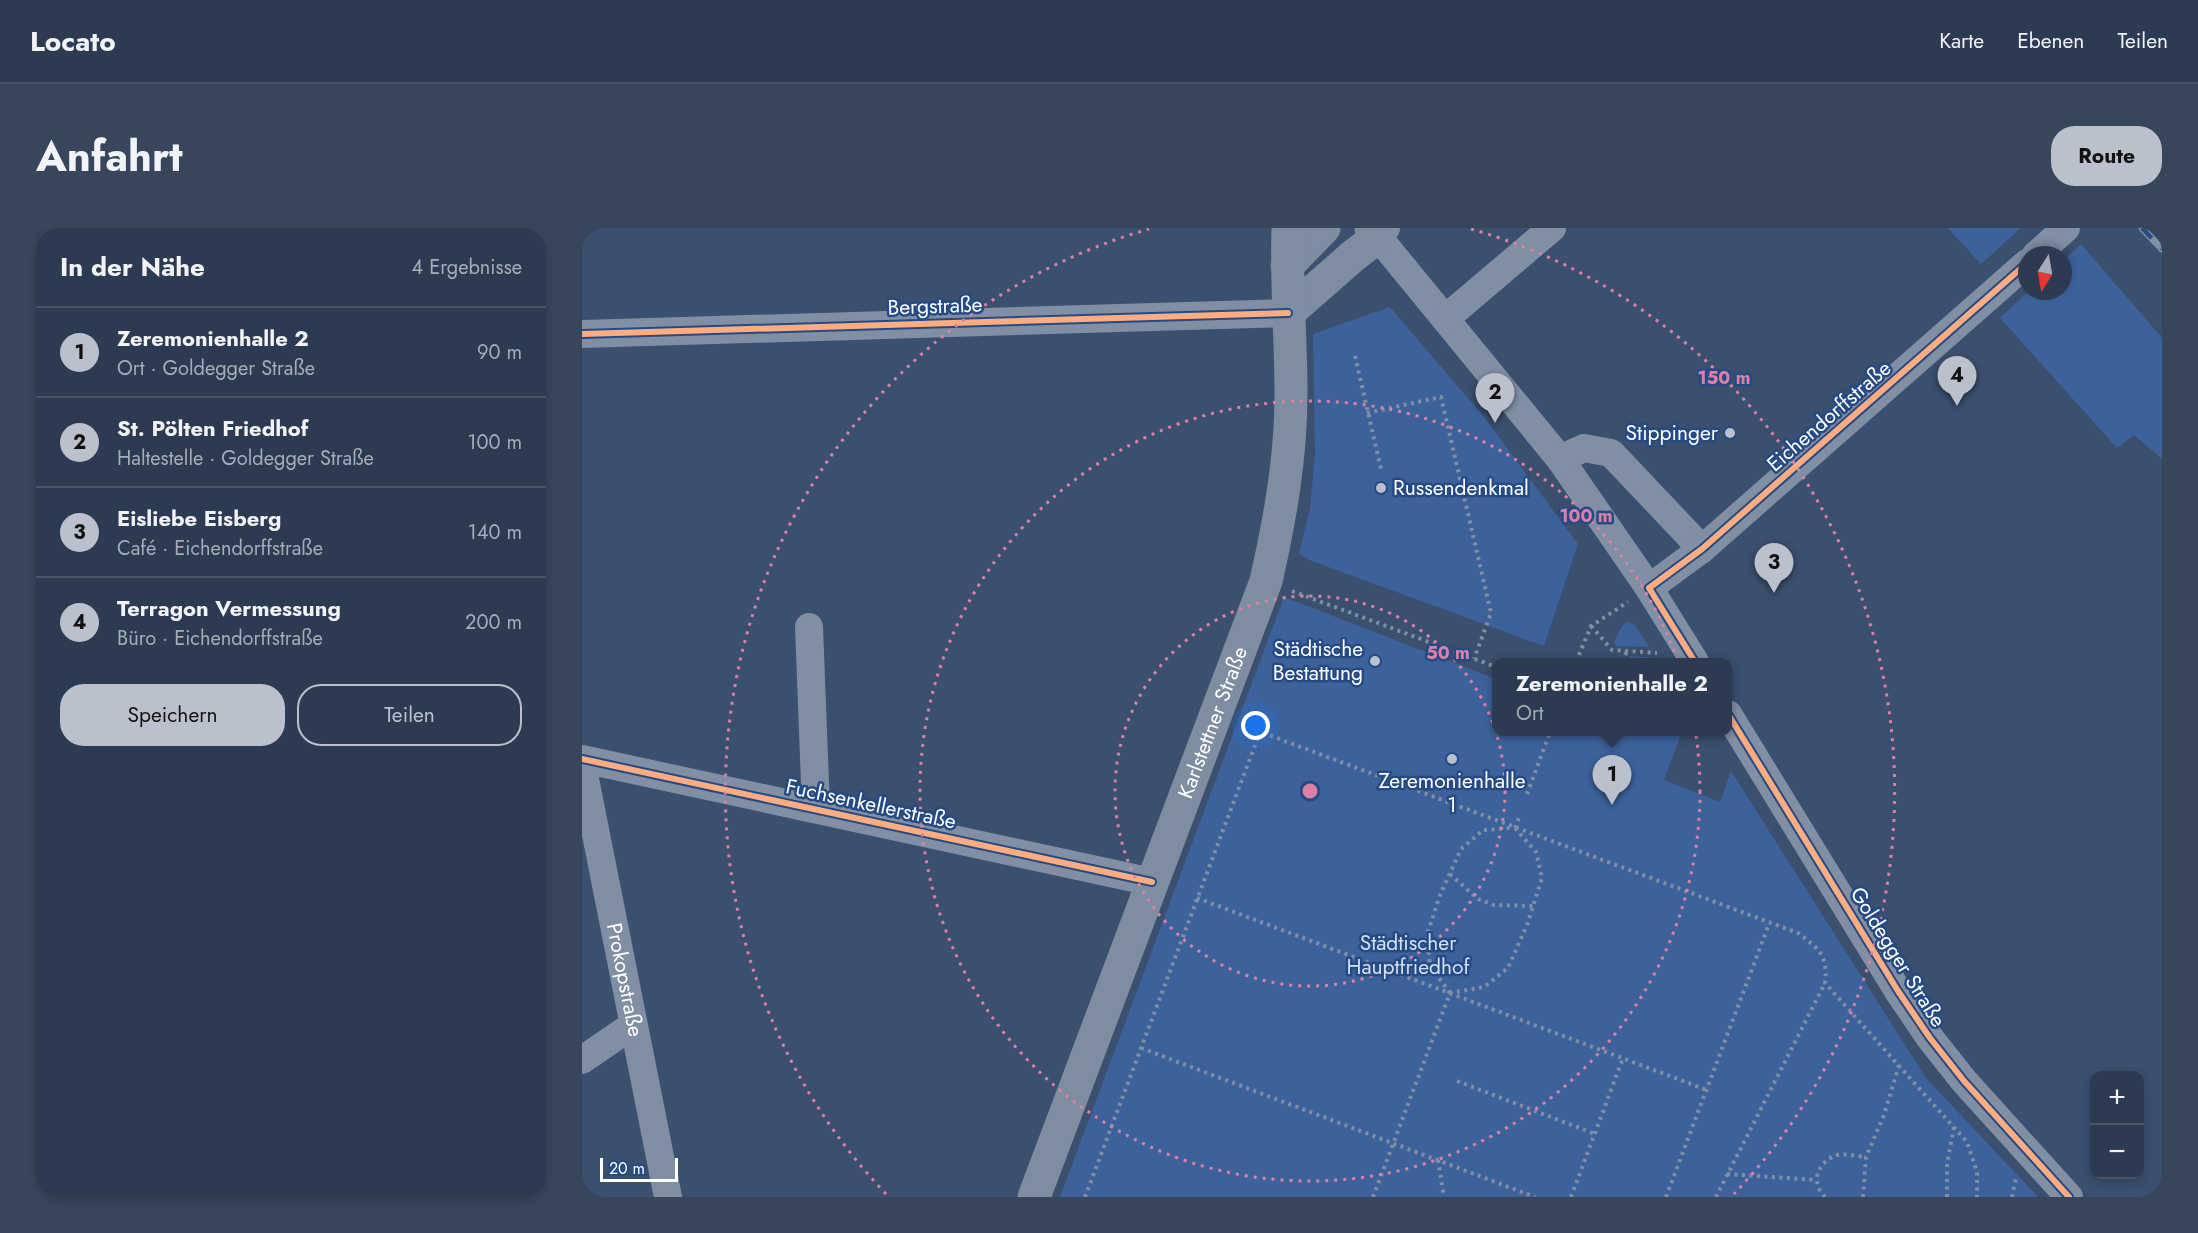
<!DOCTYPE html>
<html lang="de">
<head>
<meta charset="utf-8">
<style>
	body { margin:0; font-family:Jost,sans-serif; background:#38465c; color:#f1f3f6 }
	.controls { position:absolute; right:18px; bottom:18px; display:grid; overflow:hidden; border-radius:12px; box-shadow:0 3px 9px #0003 }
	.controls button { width:54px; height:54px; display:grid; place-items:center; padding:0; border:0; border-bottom:2px solid #485569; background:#2c3b52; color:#f1f3f6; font:30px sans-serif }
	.compass { position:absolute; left:1436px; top:18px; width:54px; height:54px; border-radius:50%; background:#2c3b52; box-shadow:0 3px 9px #0003; rotate:191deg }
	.scale { position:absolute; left:18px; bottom:15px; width:78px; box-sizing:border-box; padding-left:6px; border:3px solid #fff; border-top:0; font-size:16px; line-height:21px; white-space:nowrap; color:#fff; -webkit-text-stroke:4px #254a84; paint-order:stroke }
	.you { position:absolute; left:674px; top:498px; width:21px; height:21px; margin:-15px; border:4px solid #fff; border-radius:50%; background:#1a73e8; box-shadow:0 0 0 9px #1a73e833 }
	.badge { display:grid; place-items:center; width:39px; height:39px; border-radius:50%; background:#bac1cc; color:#111; font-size:20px; font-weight:700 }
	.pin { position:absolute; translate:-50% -50px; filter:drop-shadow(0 2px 3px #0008) }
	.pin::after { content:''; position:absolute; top:32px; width:21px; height:18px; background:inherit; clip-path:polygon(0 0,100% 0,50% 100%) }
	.popup { position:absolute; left:910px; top:430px; width:240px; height:78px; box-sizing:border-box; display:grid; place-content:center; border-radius:12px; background:#2c3b52; filter:drop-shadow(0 2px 4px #0005); font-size:20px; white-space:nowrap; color:#a6adb8 }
	.popup b { font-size:22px; color:#f1f3f6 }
	.popup::after { content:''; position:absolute; left:50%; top:100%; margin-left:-12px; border:12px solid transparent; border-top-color:#2c3b52 }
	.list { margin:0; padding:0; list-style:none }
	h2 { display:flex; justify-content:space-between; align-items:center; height:78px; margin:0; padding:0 24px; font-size:26px }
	h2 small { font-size:20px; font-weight:400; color:#a6adb8 }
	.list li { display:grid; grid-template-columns:39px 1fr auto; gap:18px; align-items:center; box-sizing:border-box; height:90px; padding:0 24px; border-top:2px solid #485569 }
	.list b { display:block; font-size:22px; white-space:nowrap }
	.list p { margin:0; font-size:20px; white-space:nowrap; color:#a6adb8 }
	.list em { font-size:20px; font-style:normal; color:#a6adb8 }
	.actions { display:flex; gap:12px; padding:18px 24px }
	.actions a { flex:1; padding:14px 0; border:2px solid #bac1cc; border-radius:24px; text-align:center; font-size:21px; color:#bac1cc }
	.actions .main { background:#bac1cc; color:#111 }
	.map { position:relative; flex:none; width:1580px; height:969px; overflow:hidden; border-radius:24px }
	header { display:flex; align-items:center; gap:36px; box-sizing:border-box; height:84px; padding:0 30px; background:#2c3b52; border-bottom:2px solid #485569 }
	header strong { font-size:28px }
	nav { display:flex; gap:33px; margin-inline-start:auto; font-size:21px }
	.intro { display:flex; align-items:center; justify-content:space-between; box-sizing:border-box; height:144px; padding:0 36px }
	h1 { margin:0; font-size:42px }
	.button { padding:15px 27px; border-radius:24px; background:#bac1cc; color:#111; font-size:21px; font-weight:700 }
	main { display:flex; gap:36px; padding:0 36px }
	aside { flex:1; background:#2c3b52; border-radius:24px; box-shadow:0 3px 9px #0003 }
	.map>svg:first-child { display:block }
</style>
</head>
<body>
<header>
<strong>Locato</strong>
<nav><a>Karte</a><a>Ebenen</a><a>Teilen</a></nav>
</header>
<div class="intro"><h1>Anfahrt</h1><a class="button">Route</a></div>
<main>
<aside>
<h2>In der Nähe<small>4 Ergebnisse</small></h2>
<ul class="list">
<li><span class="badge">1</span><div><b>Zeremonienhalle 2</b><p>Ort · Goldegger Straße</p></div><em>90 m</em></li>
<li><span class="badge">2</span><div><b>St. Pölten Friedhof</b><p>Haltestelle · Goldegger Straße</p></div><em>100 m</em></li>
<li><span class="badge">3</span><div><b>Eisliebe Eisberg</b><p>Café · Eichendorffstraße</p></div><em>140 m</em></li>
<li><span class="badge">4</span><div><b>Terragon Vermessung</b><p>Büro · Eichendorffstraße</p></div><em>200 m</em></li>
</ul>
<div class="actions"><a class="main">Speichern</a><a>Teilen</a></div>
</aside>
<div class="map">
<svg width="1580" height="969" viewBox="0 0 1580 969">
	<rect width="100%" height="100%" fill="#3b4f6e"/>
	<!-- green -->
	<path fill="#3d629b" d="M 1366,0 L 1439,0 L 1399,36 Z
		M 1499,16 L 1580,110 L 1580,231 L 1552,207 L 1535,220 L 1418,90 L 1447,63 L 1481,63 L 1481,33 Z
		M 808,79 L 902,189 L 996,316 L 962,418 L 730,333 L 717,326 L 728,280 L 733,227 L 731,106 Z
		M 702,369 L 914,451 L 914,504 L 1100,504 L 1082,552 L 1138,574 L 1149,543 L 1344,850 L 1456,969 L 478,969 Z
		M 1045,394 L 1052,396 L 1067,419 L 1034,418 L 1032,414 L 1040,398 Z
		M 1048,428 L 1075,430 L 1078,434 L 1045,434 Z"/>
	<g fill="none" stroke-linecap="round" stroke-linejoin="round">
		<!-- path -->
		<path stroke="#818fa4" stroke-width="4" stroke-dasharray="3 4.5" stroke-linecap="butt" d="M 773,128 L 799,241
			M 785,185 L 859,169 L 909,385 L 892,431
			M 710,363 L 914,439
			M 1009,398 L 1030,422 L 1075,425
			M 994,434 L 1009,398 L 1046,374
			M 1040,434 L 1045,423
			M 660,497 L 1216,705 C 1237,721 1246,727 1243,755 L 1385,914 L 1395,944 L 1395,969
			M 945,566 L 968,504
			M 933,600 L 938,587
			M 868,646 L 896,671 L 912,677 L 951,678
			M 615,670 L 1125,862
			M 868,765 L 848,738 L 845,707 L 858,667 L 879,621 L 901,602 L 929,600
			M 559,820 L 953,969
			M 875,853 L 1013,906
			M 856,932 L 862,969
			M 1145,946 L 1234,952
			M 503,969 L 678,504
			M 791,969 L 868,765 L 902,759 L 926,740 L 945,697 L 960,650 L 954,624 L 933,600
			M 989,969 L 1041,830
			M 1084,969 L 1187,696
			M 1134,969 L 1243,755
			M 1243,969 C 1230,956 1233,939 1250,929 C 1259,924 1275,928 1284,929
			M 1281,969 L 1284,929 L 1302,887 L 1317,837
			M 1365,969 L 1365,936 L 1372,899
			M 1430,969 L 1434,950"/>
		<!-- minor -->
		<g stroke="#818fa4" stroke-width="28">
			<path d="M 804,0 L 796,9 L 978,231 L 1067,360 L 1113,434"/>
			<path d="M 1454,27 L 1484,0"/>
			<path d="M 864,90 L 970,0"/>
			<path d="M 0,106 L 706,85"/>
			<path d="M 978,231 L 1002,220 L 1029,225 L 1120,321"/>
			<path d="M 1067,360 L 1120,321 L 1445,35"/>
			<path d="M 227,399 L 234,581"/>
			<path d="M 1146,486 L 1316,763 L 1348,810 L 1382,853 L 1487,969"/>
			<path d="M 0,531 L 570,654"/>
			<path id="s1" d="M 0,536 L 86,969"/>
			<path d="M 0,832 L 51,797"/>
		</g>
		<!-- major -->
		<g stroke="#7f8da1" stroke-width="33">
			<path d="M 705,38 L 742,0"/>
			<path d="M 706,85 L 771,28 L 796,9 L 789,0"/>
			<path id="s2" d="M 452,969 L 684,353 C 698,291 709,230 709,166 C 709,111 704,55 706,0"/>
		</g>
		<defs>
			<path id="rail" d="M 1560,0 L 1580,21"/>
		</defs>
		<!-- rail casing -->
		<use href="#rail" stroke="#818fa4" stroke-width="7"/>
		<!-- rail -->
		<use href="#rail" stroke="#254a84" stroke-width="4.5" stroke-dasharray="14" stroke-linecap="butt"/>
		<defs>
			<path id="cycleway" d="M 0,106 L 706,85
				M 1113,434 L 1067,360 L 1120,321 L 1445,35
				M 1146,486 L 1316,763 L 1348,810 L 1382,853 L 1487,969
				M 0,531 L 570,654"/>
		</defs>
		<!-- cycleway casing -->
		<use href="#cycleway" stroke="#254a84" stroke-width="10"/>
		<!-- cycleway -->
		<use href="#cycleway" stroke="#ffac80" stroke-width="6"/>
	</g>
	<!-- distance rings -->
	<g fill="none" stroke="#dd80a5" stroke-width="3" stroke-dasharray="3 6">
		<circle cx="728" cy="563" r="195"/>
		<circle cx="728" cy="563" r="390"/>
		<path d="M304 966A585 585 0 0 1 567 1M889 1A585 585 0 0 1 1152 966"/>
	</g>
	<!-- markers -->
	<g fill="#bac1cc" stroke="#254a84" stroke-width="2">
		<circle cx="1148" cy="205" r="6"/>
		<circle cx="799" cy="260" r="6"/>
		<circle cx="793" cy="433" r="6"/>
		<circle cx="870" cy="531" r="6"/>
	</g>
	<g text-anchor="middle" stroke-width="5" stroke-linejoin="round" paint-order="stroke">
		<!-- street labels -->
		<g font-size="21" fill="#fff" stroke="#254a84">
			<text transform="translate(353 78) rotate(-2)" y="7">Bergstraße</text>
			<text transform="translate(1247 188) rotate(-41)" y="7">Eichendorffstraße</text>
			<text dy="7" stroke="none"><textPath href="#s2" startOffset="507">Karlstettner Straße</textPath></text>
			<text transform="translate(289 576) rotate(12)" y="7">Fuchsenkellerstraße</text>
			<text transform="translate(1316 729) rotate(58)" y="7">Goldegger Straße</text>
			<text dy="7" stroke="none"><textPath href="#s1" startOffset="220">Prokopstraße</textPath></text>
		</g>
		<!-- poi labels -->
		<g font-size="21" fill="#fff" stroke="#254a84" text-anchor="end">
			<text x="1136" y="212">Stippinger</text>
			<text x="811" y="267" text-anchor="start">Russendenkmal</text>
			<text x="781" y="428">Städtische<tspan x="781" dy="24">Bestattung</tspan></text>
			<text x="870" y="560" text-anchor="middle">Zeremonienhalle<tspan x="870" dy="24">1</tspan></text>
		</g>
		<!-- park labels -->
		<g font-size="21" fill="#d2e0f6" stroke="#254a84">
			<text x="826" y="722">Städtischer<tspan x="826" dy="24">Hauptfriedhof</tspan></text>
		</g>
	</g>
	<circle cx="728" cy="563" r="9" fill="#dd80a5" stroke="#254a84" stroke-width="3"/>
	<g font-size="18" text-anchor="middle" font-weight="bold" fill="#dd80a5" stroke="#254a84" stroke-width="5" stroke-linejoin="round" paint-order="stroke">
		<text x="1142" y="156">150 m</text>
		<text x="1004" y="294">100 m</text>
		<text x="866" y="431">50 m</text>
	</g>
</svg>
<div class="controls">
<button>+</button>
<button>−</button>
</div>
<svg class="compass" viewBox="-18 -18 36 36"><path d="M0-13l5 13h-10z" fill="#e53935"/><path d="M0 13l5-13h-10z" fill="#a6adb8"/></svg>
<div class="scale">20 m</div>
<div class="you"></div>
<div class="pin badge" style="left:1030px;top:577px">1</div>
<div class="popup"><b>Zeremonienhalle 2</b>Ort</div>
<div class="pin badge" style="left:913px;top:195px">2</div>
<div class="pin badge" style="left:1192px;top:365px">3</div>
<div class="pin badge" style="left:1375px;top:178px">4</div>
</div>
</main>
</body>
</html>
